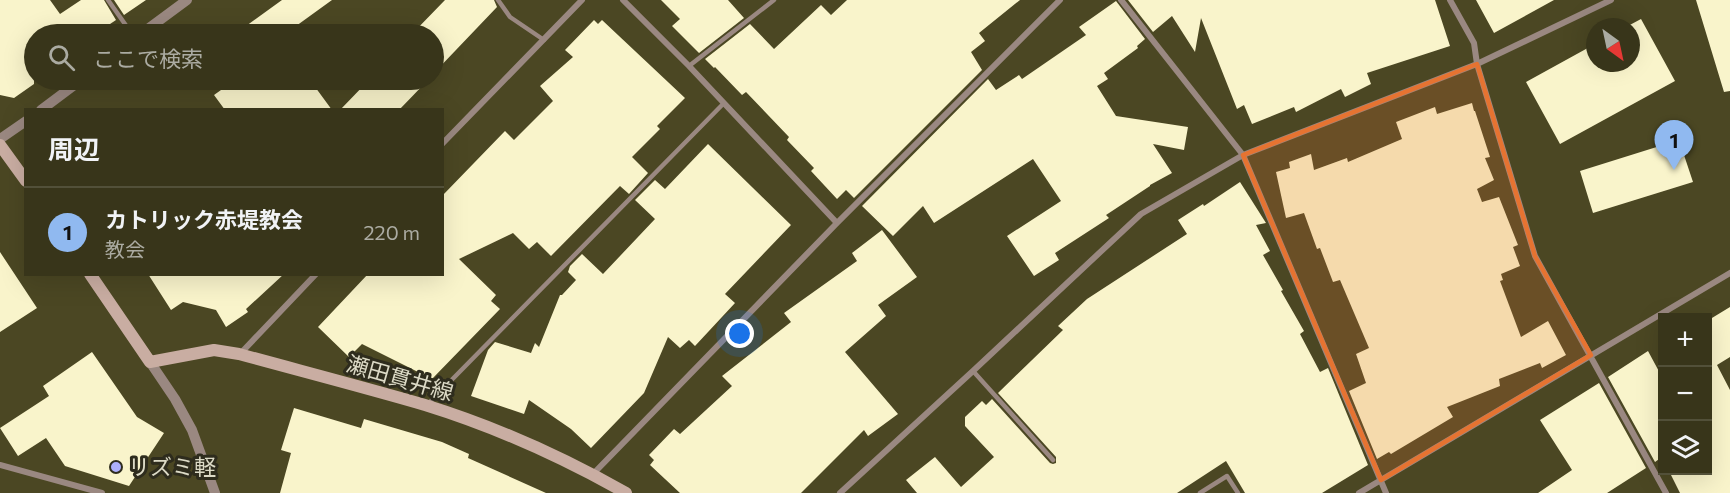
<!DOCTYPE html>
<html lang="ja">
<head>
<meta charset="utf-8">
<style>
	body { margin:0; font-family:Commissioner,"Noto Sans JP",sans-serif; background:#3f3d23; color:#f1f3f6 }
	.controls { position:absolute; right:18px; bottom:18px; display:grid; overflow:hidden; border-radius:0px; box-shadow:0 6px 24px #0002 }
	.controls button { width:54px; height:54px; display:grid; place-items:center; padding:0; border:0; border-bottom:2px solid #525039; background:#38351a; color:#f1f3f6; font:30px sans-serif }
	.compass { position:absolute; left:1586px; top:18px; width:54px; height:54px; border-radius:50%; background:#38351a; box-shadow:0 6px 24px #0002; rotate:147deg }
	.you { position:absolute; left:740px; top:334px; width:21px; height:21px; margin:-15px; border:4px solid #fff; border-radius:50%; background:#1a73e8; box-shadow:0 0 0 9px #1a73e833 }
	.badge { display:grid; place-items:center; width:39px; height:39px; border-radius:50%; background:#90b9f0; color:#111; font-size:20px; font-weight:700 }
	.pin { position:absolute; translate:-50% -50px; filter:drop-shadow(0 2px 3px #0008) }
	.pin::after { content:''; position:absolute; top:32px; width:21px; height:18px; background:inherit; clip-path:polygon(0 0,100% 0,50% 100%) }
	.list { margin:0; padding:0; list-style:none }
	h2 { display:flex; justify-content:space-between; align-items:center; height:78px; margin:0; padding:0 24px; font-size:26px }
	h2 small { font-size:20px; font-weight:400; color:#ababa2 }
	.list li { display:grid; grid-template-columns:39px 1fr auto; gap:18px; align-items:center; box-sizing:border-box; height:90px; padding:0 24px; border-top:2px solid #525039 }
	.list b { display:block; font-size:22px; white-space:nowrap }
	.list p { margin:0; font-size:20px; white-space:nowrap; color:#ababa2 }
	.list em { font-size:20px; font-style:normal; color:#ababa2 }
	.icon { flex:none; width:33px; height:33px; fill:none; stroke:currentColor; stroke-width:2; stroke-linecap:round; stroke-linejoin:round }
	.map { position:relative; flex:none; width:1730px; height:493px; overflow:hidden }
	.search { position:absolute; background:#38351a; box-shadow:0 6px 24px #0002; left:24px; top:24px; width:420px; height:66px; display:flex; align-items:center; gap:15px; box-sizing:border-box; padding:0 21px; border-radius:33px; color:#ababa2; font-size:22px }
	.panel { position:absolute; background:#38351a; box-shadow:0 6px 24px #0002; left:24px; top:108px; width:420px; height:168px; border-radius:0px }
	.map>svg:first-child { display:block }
</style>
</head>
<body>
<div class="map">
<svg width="1730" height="493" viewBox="0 0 1730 493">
	<rect width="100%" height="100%" fill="#4b4723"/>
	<!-- building -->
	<path fill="#f9f4cb" d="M 0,0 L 50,0 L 60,14 L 81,0 L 104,0 L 116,20 L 95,34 L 34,34 L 34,84 L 14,98 L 0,95 Z
		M 114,0 L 146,0 L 124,15 Z
		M 282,0 L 332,0 L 285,34 L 235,34 Z
		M 445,0 L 494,0 L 497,7 L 434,73 L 434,34 L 412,34 Z
		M 661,0 L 728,0 L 744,18 L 699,53 L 672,26 L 680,19 Z
		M 847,0 L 1020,0 L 979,33 L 985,41 L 971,52 L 982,70 L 854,198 L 846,190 L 837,199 L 811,171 L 814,168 L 787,140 L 789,137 L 746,92 L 742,95 L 715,67 L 714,68 L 705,59 L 750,24 L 774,49 L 821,5 L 831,15 Z
		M 1128,0 L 1435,0 L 1450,46 L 1367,73 L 1371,84 L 1345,97 L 1341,89 L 1296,112 L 1294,107 L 1252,124 L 1244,105 L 1237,109 L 1201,18 L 1195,52 L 1172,16 L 1153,32 Z
		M 1476,0 L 1554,0 L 1494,33 Z
		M 1696,0 L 1730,0 L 1730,91 L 1724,92 Z
		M 1116,1 L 1145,39 L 1137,46 L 1138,48 L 1104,73 L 1108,79 L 1097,86 L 1116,116 L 1188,127 L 1184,150 L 1153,144 L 1172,173 L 1150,185 L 1150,186 L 1106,215 L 1109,218 L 1055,253 L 1059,260 L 1034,276 L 1007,236 L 1061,201 L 1033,159 L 934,223 L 923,206 L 893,236 L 862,206 L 988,79 L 996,90 L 1019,75 L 1022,79 L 1086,35 L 1079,27 Z
		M 1641,19 L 1675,81 L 1560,144 L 1526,82 L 1595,44 L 1595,63 L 1631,63 L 1631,27 L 1626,27 Z
		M 594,20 L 598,24 L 602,20 L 685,98 L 657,126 L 660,129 L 632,157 L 648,173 L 629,194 L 620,186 L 551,256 L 537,242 L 529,249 L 513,233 L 459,259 L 496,295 L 491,301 L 500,309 L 432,379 L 362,344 L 349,357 L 318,327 L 368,274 L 442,274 L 442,196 L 505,131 L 514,140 L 553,101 L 540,86 L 573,57 L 565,50 Z
		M 235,80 L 310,80 L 332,110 L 225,110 L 214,95 Z
		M 369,80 L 428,80 L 399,110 L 340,110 Z
		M 1472,103 L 1474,111 L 1475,111 L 1490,157 L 1485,158 L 1494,180 L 1477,189 L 1482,202 L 1499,197 L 1518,245 L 1513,247 L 1520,266 L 1501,274 L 1503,280 L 1500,281 L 1521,337 L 1548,321 L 1566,355 L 1542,368 L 1540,363 L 1499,379 L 1500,386 L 1447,407 L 1453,417 L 1391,454 L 1389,452 L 1377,459 L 1349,391 L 1366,383 L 1356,354 L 1369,348 L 1340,280 L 1333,282 L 1320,248 L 1317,249 L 1304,213 L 1286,218 L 1276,172 L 1290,168 L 1289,162 L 1311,154 L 1314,170 L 1347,158 L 1348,162 L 1402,139 L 1396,122 L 1435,107 L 1437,114 Z
		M 1679,140 L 1693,182 L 1593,213 L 1580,171 Z
		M 708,144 L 791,225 L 725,294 L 735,303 L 695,346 L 689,340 L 680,348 L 668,337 L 644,393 L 591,448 L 571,429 L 529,400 L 524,414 L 471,396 L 488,350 L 495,342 L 531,353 L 535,343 L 539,347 L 560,295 L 562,295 L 576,280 L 568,272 L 570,266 L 582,254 L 603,274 L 655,219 L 635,200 L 655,180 L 665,189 Z
		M 1240,182 L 1266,223 L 1256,225 L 1270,251 L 1263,255 L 1283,290 L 1281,291 L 1304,331 L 1300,334 L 1320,372 L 1328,368 L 1368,465 L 1322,493 L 1245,493 L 1226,461 L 1177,493 L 917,493 L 906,480 L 935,457 L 961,487 L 994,457 L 965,426 L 965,417 L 982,401 L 986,405 L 992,399 L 1050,463 L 1053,464 L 1056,463 L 1056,457 L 998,393 L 1063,330 L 1058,326 L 1087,299 L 1187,234 L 1178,220 L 1203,204 L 1204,206 Z
		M 882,230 L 917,277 L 878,305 L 886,316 L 845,352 L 898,414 L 868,436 L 864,430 L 801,493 L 680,493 L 650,465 L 654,460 L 649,455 L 674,429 L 680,434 L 732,386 L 722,376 L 791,322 L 784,313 L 857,261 L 852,253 Z
		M 0,252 L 37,308 L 0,332 Z
		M 148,274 L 284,274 L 246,309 L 248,312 L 226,327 L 216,310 L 183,302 L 171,310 Z
		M 1730,307 L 1730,357 L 1717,365 L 1730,390 L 1730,493 L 1680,493 L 1669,471 L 1707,471 L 1707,321 Z
		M 1648,351 L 1662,377 L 1662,457 L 1655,462 L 1608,377 Z
		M 92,352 L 137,417 L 164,433 L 129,486 L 65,466 L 46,438 L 18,456 L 0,428 L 49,396 L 43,386 Z
		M 1599,383 L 1646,468 L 1607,493 L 1538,493 L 1572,470 L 1540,420 Z
		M 294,408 L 361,428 L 364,419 L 442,442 L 469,454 L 468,458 L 546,493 L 280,493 L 291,453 L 281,450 Z"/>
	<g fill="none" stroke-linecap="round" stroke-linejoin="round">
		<!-- service -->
		<path stroke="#9a8881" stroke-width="4.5" d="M 108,0 L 132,34
			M 498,0 L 510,17 L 544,40
			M 689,66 L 774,0
			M 973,371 L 1053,460
			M 428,404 L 723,104
			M 1200,493 L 1227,476 L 1238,493"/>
		<!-- minor -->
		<path stroke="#9a8881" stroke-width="6" d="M 623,0 L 689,66 L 837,223
			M 1121,0 L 1243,155 L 1386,493
			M 1450,0 L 1474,43 L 1477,64 L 1535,256 L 1666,493
			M 442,144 L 582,0
			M 240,354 L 316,274
			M 0,465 L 102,493
			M 593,474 L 837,223 L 1060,0
			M 840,493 L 973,371 L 1141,214 L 1243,155 L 1477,64 L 1611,0
			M 1359,493 L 1730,273"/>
		<!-- tertiary -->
		<path stroke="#9a8881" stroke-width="10" d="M 141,34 L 187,0
			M 41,110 L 81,80
			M 0,139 L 26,121
			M 150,362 L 175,399 L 192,430 L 215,493"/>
		<!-- secondary -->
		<path stroke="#c9ada2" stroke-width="12" d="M 0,145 L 26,181
			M 90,274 L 150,362 L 214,350 L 239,354 C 301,371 363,387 425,405 C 493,426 564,458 626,493"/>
	</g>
	<!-- marked area -->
	<path fill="#e67331" fill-opacity="0.2" stroke="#e67331" stroke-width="4.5" stroke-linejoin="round" d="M 1477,64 L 1535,256 L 1591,355 L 1381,480 L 1243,155 Z"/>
	<!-- markers -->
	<circle fill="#adaffb" stroke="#2e2c1d" stroke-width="2" cx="116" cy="467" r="6"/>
	<g text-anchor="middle" stroke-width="6" stroke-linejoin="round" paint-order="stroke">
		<!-- street labels -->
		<g font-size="22" fill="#dcdac6" stroke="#2e2c1d">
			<text transform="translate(400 378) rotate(16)" y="8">瀬田貫井線</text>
		</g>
		<!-- poi labels -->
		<g font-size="22" fill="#dcdac6" stroke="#2e2c1d" text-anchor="start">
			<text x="128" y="475">リズミ軽</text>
		</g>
	</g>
</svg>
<div class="controls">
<button>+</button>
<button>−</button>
<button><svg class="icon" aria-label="layers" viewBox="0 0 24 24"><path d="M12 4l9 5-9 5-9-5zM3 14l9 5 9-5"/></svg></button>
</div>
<svg class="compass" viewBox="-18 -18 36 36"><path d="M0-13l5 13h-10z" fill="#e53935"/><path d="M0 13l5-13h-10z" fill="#ababa2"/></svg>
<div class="you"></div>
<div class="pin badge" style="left:1674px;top:170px">1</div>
<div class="search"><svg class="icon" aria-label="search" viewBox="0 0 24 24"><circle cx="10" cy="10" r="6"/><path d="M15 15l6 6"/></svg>ここで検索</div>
<section class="panel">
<h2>周辺<small></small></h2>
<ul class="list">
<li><span class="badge">1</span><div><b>カトリック赤堤教会</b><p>教会</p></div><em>220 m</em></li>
</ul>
</section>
</div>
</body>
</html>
